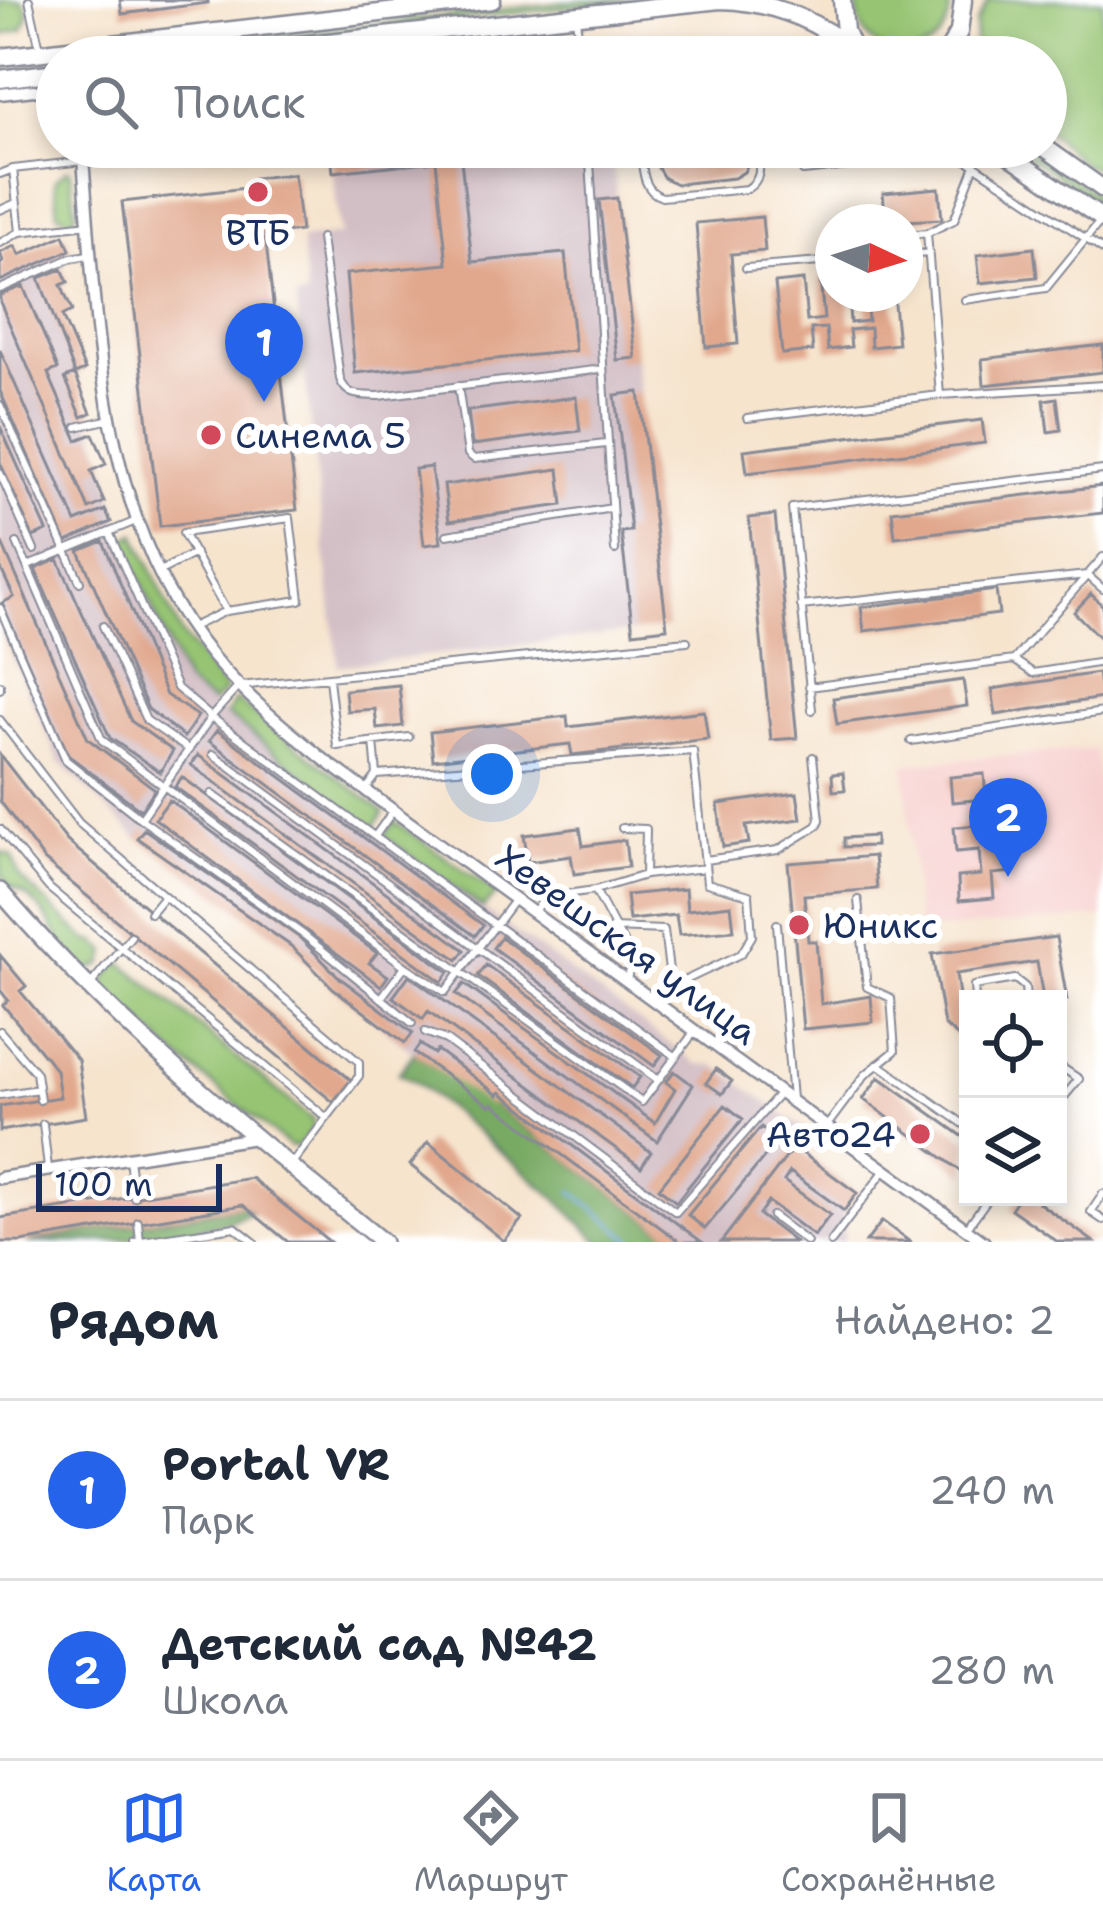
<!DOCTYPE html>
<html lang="ru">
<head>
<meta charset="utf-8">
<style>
	body { margin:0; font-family:"Shantell Sans",sans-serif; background:#f6f6f7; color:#1f2937 }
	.controls { position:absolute; right:36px; bottom:36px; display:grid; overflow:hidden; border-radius:0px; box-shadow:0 6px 18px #0003 }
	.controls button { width:108px; height:108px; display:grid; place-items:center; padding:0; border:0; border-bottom:3px solid #e0e1e3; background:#fff; color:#1f2937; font:60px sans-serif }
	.compass { position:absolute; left:815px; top:204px; width:108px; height:108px; border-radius:50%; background:#fff; box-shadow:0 6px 18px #0003; rotate:94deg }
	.scale { position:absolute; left:36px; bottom:30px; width:186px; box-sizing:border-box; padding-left:12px; border:6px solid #1b2f5e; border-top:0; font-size:33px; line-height:42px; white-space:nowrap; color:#1b2f5e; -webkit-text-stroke:9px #fff; paint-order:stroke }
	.you { position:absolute; left:492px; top:774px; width:42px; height:42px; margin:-30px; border:9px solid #fff; border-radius:50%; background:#1a73e8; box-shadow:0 0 0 18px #1a73e833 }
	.badge { display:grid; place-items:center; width:78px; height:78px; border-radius:50%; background:#2563eb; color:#fff; font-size:39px; font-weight:700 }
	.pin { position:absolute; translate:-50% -99px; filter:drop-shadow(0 3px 6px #0008) }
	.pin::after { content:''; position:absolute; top:63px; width:42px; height:36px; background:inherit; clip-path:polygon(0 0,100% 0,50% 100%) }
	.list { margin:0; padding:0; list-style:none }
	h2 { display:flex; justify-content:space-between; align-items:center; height:156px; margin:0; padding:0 48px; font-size:51px }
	h2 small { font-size:39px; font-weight:400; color:#747a83 }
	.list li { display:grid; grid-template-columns:78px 1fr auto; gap:36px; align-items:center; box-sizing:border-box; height:180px; padding:0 48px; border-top:3px solid #e0e1e3 }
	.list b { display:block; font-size:45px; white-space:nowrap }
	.list p { margin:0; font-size:39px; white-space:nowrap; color:#747a83 }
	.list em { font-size:39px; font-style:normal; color:#747a83 }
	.icon { flex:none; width:66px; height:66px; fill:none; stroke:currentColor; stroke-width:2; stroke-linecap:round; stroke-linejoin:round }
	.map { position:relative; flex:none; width:1103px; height:1242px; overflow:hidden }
	.search { position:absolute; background:#fff; box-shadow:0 6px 18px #0003; left:36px; right:36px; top:36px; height:132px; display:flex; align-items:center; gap:30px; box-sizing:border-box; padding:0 42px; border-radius:66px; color:#747a83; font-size:45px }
	.sheet { height:516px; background:#fff }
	nav { display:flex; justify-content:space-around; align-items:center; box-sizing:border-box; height:168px; border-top:3px solid #e0e1e3; background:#fff; font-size:33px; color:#747a83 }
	nav a { display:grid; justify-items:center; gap:6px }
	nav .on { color:#2563eb }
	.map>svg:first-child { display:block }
</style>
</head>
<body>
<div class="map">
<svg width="1103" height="1242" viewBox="0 0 1103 1242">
	<rect width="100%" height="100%" fill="#fff"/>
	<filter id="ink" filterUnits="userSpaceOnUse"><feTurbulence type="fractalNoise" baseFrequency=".00833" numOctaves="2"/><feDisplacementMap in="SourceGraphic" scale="24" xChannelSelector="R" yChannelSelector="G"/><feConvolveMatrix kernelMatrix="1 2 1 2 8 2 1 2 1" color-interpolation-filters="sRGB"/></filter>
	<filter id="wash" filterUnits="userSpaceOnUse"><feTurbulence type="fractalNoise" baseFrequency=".004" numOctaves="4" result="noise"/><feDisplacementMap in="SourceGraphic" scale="48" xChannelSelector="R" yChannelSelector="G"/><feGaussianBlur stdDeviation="2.7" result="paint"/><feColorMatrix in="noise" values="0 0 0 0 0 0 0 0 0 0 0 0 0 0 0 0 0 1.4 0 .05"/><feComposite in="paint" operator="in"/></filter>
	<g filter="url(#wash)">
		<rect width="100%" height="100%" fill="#f6e4cd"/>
		<!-- built -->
		<path fill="#f7d0cf" d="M 1096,749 L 1103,838 L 1103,917 L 918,931 L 905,764 Z"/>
		<!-- industrial -->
		<path fill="#d2bec5" d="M 330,147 L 611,147 L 667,628 L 338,666 L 296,298 L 307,296 L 301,240 L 340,235 Z
			M 64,235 L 70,250 L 62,268 L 68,282 L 61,286 L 72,311 L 62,316 L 85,370 L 75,375 L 106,464 L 123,540 L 186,684 L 373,829 L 698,1064 L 715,1065 L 813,1135 L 804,1154 L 857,1193 L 844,1211 L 844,1242 L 680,1242 L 414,1053 L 333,988 L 291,946 L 137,838 L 60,763 L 0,630 L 0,264 Z"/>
		<!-- green -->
		<path fill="#96c472" stroke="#587a68" stroke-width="3" d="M 0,0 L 22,0 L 29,12 L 23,29 L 0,36 Z
			M 584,0 L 632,0 L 132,57 L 87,57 Z
			M 857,0 L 950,0 C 951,32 934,51 902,56 C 872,49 856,31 857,0 Z
			M 989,0 L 1103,0 L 1103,170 L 1084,165 L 1046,130 L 1046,57 L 974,57 L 976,23 Z
			M 1015,147 L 1027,147 L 1103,199 L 1103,207 Z
			M 67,169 L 71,172 L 76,214 L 71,219 L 58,214 L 55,180 Z
			M 135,533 L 181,634 L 226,690 L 213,703 L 186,684 L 123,540 Z
			M 236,700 L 384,812 L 373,829 L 226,714 Z
			M 394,821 L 497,893 L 483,908 L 384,836 Z
			M 0,852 L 12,856 L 20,878 L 87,940 L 96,942 L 107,951 L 103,965 L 85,971 C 60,951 54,917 27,896 C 18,890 10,889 4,879 C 0,871 0,862 0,852 Z
			M 121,962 L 313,1120 L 313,1129 L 299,1146 L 289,1146 L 177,1056 L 106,988 L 104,980 Z"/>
		<!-- forest -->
		<path fill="#78aa64" stroke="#4a6c61" stroke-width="3" d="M 414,1053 L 492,1103 L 680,1242 L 600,1242 L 549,1192 L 419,1084 L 399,1073 Z
			M 243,1206 L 251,1213 C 180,1241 102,1242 27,1242 Z"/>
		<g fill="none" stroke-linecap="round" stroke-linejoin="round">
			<!-- stream -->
			<path stroke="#6fa9df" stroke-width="3" d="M 572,1191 L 635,1242"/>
		</g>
		<g id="blocks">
			<!-- building -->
			<path fill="#e1a88d" d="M 120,0 L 208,0 L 208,3 L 122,14 Z
				M 330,147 L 527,147 L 461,159 L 472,262 L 565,253 L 575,351 L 355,373 L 346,274 L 447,264 L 436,161 L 333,172 Z
				M 656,147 L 684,147 L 686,157 L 718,154 L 718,147 L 747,147 L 749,162 L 744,172 L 734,178 L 677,184 L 664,178 L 658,168 Z
				M 791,147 L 848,147 L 850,161 L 793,168 Z
				M 294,174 L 301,231 L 265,235 L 297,510 L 160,526 L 122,202 L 255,187 L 254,178 Z
				M 939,188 L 942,219 L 886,222 L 883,193 Z
				M 617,198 L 636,358 L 617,360 L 599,200 Z
				M 762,217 L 765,251 L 731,254 L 738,344 L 706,347 L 696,223 Z
				M 64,235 L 70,250 L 0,281 L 0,264 L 3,262 L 0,253 L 15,246 L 20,255 Z
				M 1034,248 L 1037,277 L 980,283 L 977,255 Z
				M 62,269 L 68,282 L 61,285 L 72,311 L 62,316 L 85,370 L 75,374 L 39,278 Z
				M 833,277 L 833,294 L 848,294 L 850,323 L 868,321 L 866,294 L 893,294 L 898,344 L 871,347 L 870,328 L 849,330 L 851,347 L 828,350 L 826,328 L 811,329 L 813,351 L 782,354 L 775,283 L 803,280 L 807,321 L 824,319 L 820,279 Z
				M 23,286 L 58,369 L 48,373 L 77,440 L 93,434 L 106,464 L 91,471 L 104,502 L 89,509 L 0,302 L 0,295 Z
				M 1103,345 L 1103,372 L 984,385 L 982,359 Z
				M 0,350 L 76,522 L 105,510 L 111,522 L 66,542 L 0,391 Z
				M 75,374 L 91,413 L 82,417 L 65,378 Z
				M 639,392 L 667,628 L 633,632 L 621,532 L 631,531 L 615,395 Z
				M 576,397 L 580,431 L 472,445 L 468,411 Z
				M 1057,398 L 1061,430 L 1048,432 L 1044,400 Z
				M 982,420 L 985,443 L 747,473 L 744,450 Z
				M 0,426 L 47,531 L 33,537 L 0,462 Z
				M 431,467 L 441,543 L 424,545 L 415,469 Z
				M 559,469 L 563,505 L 449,521 L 444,485 Z
				M 1103,486 L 1103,513 L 895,537 L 892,511 Z
				M 775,515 L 797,738 L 771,740 L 749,518 Z
				M 0,539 L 88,739 L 155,789 L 141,810 L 69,756 L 2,603 L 14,597 L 0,567 Z
				M 103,541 L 166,695 L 198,716 L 184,737 L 148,709 L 79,551 Z
				M 58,559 L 131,721 L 173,751 L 160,772 L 110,738 L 35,569 Z
				M 996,590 L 999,614 L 864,631 L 861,607 Z
				M 1091,594 L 1103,606 L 1103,641 L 1074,612 Z
				M 1098,673 L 1102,698 L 996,715 L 992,689 Z
				M 963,680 L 967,706 L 837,724 L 833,698 Z
				M 399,685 L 403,726 L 377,729 L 375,709 L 347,711 L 345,690 Z
				M 704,711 L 708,739 L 572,755 L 570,744 L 433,760 L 430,732 L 567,716 L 568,727 Z
				M 217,730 L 483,925 L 475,936 L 209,741 Z
				M 0,755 L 67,841 L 351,1080 L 333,1102 L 44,860 L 0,801 Z
				M 198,755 L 465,950 L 458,960 L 191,765 Z
				M 843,773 L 845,790 L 833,791 L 832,774 Z
				M 984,774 L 986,799 L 1009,797 L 1011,822 L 988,824 L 990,849 L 1012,847 L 1014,872 L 992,874 L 994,898 L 959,901 L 958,877 L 981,875 L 979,850 L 956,852 L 954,827 L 977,825 L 975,800 L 952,802 L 950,777 Z
				M 182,777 L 449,972 L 442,982 L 175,787 Z
				M 797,793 L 801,819 L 746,826 L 749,843 L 723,847 L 718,804 Z
				M 169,800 L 377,953 L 369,963 L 388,976 L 381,986 L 155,819 Z
				M 580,828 L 583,846 L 625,840 L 628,867 L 574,874 L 571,856 L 528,862 L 524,835 Z
				M 144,829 L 300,938 L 340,978 L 413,1033 L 405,1043 L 333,988 L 291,946 L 137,838 Z
				M 875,836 L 875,846 L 844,847 L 844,838 Z
				M 874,856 L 877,889 L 804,895 L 808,941 L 816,941 L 821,1004 L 871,996 L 873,1022 L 803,1029 L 788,863 Z
				M 685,889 L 687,910 L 731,905 L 734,930 L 679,935 L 676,915 L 629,920 L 626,895 Z
				M 501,937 L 662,1055 L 654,1066 L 493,948 Z
				M 1056,937 L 1067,1000 L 1043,999 L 1037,962 L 956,974 L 961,1010 L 968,1016 L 968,1045 L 944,1025 L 932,954 Z
				M 0,955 L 26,986 L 20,991 L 78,1060 L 86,1117 L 0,1131 L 0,1106 L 60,1097 L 56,1070 L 3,1005 L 8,1000 L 0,990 Z
				M 486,965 L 640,1077 L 632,1088 L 478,976 Z
				M 409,975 L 651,1152 L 641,1167 L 428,1011 L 423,1019 L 393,997 Z
				M 464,984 L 655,1123 L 675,1089 L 666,1082 L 674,1071 L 693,1085 L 657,1141 L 456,994 Z
				M 420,1044 L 434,1054 L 437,1050 L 498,1095 L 500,1092 L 702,1242 L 680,1242 L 492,1103 L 490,1106 L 414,1053 Z
				M 716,1069 L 732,1081 L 722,1094 L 706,1083 Z
				M 879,1077 L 968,1140 L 966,1175 L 863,1099 Z
				M 725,1105 L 743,1119 L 676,1202 L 659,1188 Z
				M 761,1127 L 778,1141 L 705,1229 L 688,1215 Z
				M 428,1142 L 522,1219 L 504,1241 L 410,1165 Z
				M 794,1147 L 857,1193 L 844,1211 L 790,1172 L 784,1181 L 830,1215 L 814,1236 L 768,1202 L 759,1215 L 795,1242 L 721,1242 Z
				M 251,1178 L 330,1242 L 288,1242 L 243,1205 L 21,1242 L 0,1242 L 0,1218 Z
				M 1019,1197 L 1044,1197 L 1039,1203 L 1094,1242 L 1058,1242 L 1011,1209 Z
				M 882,1221 L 910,1242 L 866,1242 Z"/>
		</g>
	</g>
	<g filter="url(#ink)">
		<use href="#blocks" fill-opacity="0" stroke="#888a96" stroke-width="3"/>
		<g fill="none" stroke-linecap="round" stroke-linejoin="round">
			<defs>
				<path id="service" d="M 29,0 L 40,49
					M 576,19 L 581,57
					M 589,147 L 615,550
					M 640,147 C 643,165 641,191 662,197 L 747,189 C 764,178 759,165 757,147
					M 947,147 L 1103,250
					M 13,169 L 20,232 L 89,224
					M 803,171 L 858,165 L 882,147
					M 0,174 L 13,169 L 83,161
					M 0,210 L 16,203
					M 905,235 L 927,233
					M 321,238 L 340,379 C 347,398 361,395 379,396 L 603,369
					M 0,243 L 20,232
					M 905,255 L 929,253
					M 746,268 L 833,261
					M 0,289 L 71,258 L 88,255
					M 965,300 L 1046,288 L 1102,219
					M 458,386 L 468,454 L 474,459 L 606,444
					M 940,395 L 927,233 L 954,220 L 975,165
					M 0,405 L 80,582
					M 747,418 L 940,395 L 1103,385
					M 77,427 L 110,419
					M 0,473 L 34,550
					M 290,518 L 300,600 L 226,611 L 183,533 Z
					M 109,532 L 177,688 L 211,717 L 675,1056
					M 447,535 L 612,508
					M 17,543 L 102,740 L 405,966
					M 28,566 L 136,521
					M 160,571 L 195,553
					M 801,606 L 1087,575 L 1103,589
					M 0,608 L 66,760 L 141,819 L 211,717 L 239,686 L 687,641
					M 103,626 L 146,720 L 189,750
					M 194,626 L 226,611
					M 1014,660 L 1033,673 L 1103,662
					M 329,679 L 337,746 L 409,737
					M 0,685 L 0,689
					M 809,687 L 1014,660 L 1103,557
					M 812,710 L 792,508 L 1103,470
					M 0,720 L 79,823 L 359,1062 L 359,1076 L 293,1162
					M 911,741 L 1103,712
					M 213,754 L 658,1080
					M 377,775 L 693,751 L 707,883 L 749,895 L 752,936 L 741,954 L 671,987 L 659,1002
					M 367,788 L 377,775 L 374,741
					M 212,794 L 642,1102 L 695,1031
					M 141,819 L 304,935 L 412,1023
					M 0,829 L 49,888 L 327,1118
					M 375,836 L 393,811
					M 705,860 L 778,850 L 817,826 L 820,820 L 813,757
					M 645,875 L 705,868
					M 595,890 L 645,875 L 646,829 L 622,828
					M 150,913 L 163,897
					M 534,913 L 545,897 L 595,890 L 631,957 L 627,981
					M 777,924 L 792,1099
					M 612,928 L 664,930 L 671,987
					M 90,985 L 131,936
					M 381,998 L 405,966 L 445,992 L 515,899
					M 975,999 L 974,986 L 1015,979 L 1025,987 L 1026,999
					M 0,1031 L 36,1073 L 40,1100
					M 425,1032 L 446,1040 L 676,1212 L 780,1093
					M 878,1064 L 968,1127
					M 1058,1065 L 1079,1079 L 1058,1104
					M 0,1095 L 38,1089
					M 43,1124 L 48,1168
					M 826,1127 L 865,1075 L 895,1051 L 891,998 L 867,987 L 858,900
					M 129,1159 L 134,1197
					M 1103,1194 L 1091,1212 L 1103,1220
					M 772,1216 L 807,1242
					M 138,1222 L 140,1241
					M 966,1229 L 989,1197
					M 135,1242 L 235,1227 L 254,1242
					M 831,1242 L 885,1170"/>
				<path id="minor" d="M 0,94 L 34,90 L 57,96
					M 82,147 C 97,319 96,515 212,656 C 246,697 286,729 327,762 L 984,1242
					M 0,1178 L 255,1138"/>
				<path id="secondary" d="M 0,891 C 113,1024 248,1132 383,1242"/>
				<path id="primary" d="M 842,0 L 845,31 L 852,47
					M 0,57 L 492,0
					M 189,57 L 720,0 C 775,1 821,23 864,57
					M 944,57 L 959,32 L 963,0
					M 0,79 L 57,72
					M 997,147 L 1103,219
					M 1044,147 L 1103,189"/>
			</defs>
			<!-- service casing -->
			<use href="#service" stroke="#888a96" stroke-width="10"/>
			<!-- minor casing -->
			<use href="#minor" stroke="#888a96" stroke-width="15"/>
			<!-- secondary casing -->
			<use href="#secondary" stroke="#888a96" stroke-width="20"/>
			<!-- primary casing -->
			<use href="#primary" stroke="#888a96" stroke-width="21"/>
			<!-- service -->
			<use href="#service" stroke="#fff" stroke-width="6"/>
			<!-- minor -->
			<use href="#minor" stroke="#fff" stroke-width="10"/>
			<!-- secondary -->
			<use href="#secondary" stroke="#fff" stroke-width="15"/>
			<!-- primary -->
			<use href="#primary" stroke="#fff" stroke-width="16"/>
		</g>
	</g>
	<!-- markers -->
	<g fill="#d1495b" stroke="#fff" stroke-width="4.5">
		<circle cx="258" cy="192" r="12"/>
		<circle cx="211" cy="435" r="12"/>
		<circle cx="799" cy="925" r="12"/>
		<circle cx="920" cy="1134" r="12"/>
	</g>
	<g text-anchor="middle" stroke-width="12" stroke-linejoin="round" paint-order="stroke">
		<!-- poi labels -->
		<g font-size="36" fill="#1b2f5e" stroke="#fff" text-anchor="start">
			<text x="258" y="245" text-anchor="middle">ВТБ</text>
			<text x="235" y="448">Синема 5</text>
			<text x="823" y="938">Юникс</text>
			<text x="896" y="1147" text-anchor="end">Авто24</text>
		</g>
		<!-- street labels -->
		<g font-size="36" fill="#1b2f5e" stroke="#fff">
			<text transform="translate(627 944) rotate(36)" y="13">Хевешская улица</text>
		</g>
	</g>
</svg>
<div class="controls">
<button><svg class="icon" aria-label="locate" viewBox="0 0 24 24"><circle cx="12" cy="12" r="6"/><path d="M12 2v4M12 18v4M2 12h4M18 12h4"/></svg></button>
<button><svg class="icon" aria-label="layers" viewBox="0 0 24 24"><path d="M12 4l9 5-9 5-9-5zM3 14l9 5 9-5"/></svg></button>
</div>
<svg class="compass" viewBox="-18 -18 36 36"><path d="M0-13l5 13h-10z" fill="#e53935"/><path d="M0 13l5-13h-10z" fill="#747a83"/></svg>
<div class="scale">100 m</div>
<div class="you"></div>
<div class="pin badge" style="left:264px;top:402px">1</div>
<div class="pin badge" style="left:1008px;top:877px">2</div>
<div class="search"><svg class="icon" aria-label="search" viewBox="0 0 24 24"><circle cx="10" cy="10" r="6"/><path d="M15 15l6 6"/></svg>Поиск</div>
</div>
<section class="sheet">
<h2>Рядом<small>Найдено: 2</small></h2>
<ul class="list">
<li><span class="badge">1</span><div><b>Portal VR</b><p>Парк</p></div><em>240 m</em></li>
<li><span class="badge">2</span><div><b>Детский сад №42</b><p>Школа</p></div><em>280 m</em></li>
</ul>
</section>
<nav>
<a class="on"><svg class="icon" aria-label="map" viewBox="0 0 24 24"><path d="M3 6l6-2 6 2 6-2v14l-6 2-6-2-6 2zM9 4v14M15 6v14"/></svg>Карта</a>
<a><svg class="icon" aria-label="directions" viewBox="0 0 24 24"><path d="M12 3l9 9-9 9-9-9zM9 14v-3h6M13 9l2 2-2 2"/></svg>Маршрут</a>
<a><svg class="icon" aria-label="saved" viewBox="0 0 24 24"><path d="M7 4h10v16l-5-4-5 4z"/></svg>Сохранённые</a>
</nav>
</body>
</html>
